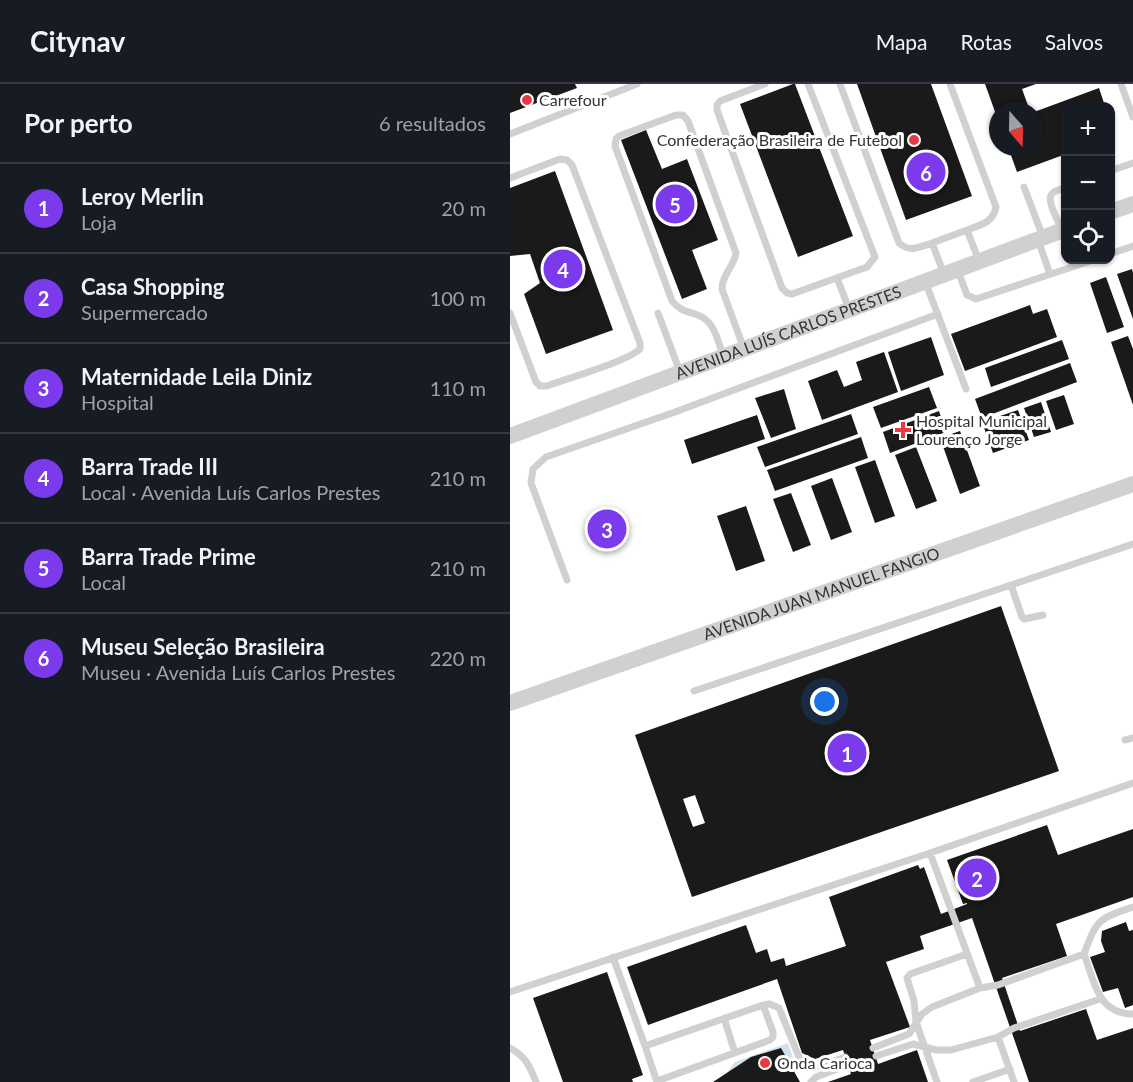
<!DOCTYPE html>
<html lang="pt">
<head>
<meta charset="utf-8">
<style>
	body { margin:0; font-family:Lato,sans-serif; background:#242831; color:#f1f3f6 }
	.controls { position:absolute; right:18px; top:18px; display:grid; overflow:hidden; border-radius:12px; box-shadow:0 2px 4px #0004 }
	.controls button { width:54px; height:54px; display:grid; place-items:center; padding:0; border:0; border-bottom:2px solid #363941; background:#171b24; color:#f1f3f6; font:30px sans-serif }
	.compass { position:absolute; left:479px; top:18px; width:54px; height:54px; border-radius:50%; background:#171b24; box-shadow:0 2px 4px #0004; rotate:160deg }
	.you { position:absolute; left:315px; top:618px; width:21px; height:21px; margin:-15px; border:4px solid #fff; border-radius:50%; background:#1a73e8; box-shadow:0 0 0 9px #1a73e833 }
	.badge { display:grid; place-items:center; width:39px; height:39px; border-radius:50%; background:#7c3aed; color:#fff; font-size:20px; font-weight:700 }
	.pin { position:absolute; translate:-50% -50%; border:3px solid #fff; box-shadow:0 2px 6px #0006 }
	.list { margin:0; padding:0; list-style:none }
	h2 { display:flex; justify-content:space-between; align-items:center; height:78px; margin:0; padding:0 24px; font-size:26px }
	h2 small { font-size:20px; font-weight:400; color:#9ea1a6 }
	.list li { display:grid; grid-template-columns:39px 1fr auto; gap:18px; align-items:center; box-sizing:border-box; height:90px; padding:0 24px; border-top:2px solid #363941 }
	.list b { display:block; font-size:22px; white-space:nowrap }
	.list p { margin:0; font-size:20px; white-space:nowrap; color:#9ea1a6 }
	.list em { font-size:20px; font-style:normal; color:#9ea1a6 }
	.icon { flex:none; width:33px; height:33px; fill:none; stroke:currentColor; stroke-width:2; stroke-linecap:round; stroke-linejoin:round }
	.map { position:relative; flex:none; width:623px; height:998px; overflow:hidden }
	header { display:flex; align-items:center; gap:36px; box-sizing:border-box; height:84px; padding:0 30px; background:#171b24; border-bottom:2px solid #363941 }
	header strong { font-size:28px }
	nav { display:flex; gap:33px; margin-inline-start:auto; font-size:21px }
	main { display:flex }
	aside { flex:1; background:#171b24 }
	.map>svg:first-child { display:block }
</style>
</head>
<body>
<header>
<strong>Citynav</strong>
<nav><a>Mapa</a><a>Rotas</a><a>Salvos</a></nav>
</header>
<main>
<aside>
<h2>Por perto<small>6 resultados</small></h2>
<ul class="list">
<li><span class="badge">1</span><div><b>Leroy Merlin</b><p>Loja</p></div><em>20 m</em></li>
<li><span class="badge">2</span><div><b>Casa Shopping</b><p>Supermercado</p></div><em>100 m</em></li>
<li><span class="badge">3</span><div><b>Maternidade Leila Diniz</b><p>Hospital</p></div><em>110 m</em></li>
<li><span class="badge">4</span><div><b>Barra Trade III</b><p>Local · Avenida Luís Carlos Prestes</p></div><em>210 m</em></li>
<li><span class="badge">5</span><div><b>Barra Trade Prime</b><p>Local</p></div><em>210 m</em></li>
<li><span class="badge">6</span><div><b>Museu Seleção Brasileira</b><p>Museu · Avenida Luís Carlos Prestes</p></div><em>220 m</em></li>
</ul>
</aside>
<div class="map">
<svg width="623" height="998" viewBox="0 0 623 998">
	<rect width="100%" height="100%" fill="#fff"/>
	<!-- water -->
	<path fill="#cfe2ee" d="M 278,959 L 283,974 L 210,998 L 225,978 Z"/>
	<!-- building -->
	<path fill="#1a1a1a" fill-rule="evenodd" d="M 0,0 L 65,0 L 67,4 L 0,29 Z
		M 283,0 L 285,0 L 343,152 L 288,173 L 230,20 Z
		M 347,0 L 421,0 L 462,112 L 396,136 Z
		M 475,0 L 526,0 L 512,5 L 520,27 L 488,27 L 488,36 Z
		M 589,4 L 595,22 L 556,22 L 556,70 L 507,88 L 498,63 L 524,63 L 524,28 Z
		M 136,46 L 152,85 L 177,75 L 208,156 L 182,166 L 197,205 L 172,215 L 111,56 Z
		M 45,87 L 103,246 L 36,270 L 14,210 L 30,199 L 20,170 L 0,172 L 0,104 Z
		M 622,185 L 623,189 L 623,235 L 607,190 Z
		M 596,193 L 614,243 L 597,249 L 580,199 Z
		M 520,221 L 523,230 L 537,225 L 547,253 L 455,287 L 441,250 Z
		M 618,252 L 623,265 L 623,321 L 601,258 Z
		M 421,253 L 434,291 L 391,307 L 378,268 Z
		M 552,256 L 559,275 L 481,303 L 475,284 Z
		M 374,268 L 388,308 L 312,336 L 298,297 L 327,286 L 334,303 L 352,296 L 346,278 Z
		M 560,279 L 567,298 L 472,334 L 465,315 Z
		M 419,303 L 427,324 L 371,344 L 363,323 Z
		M 274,305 L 286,345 L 261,354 L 245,314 Z
		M 554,311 L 564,340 L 546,346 L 536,317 Z
		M 531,318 L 541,348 L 524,353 L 514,324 Z
		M 508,326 L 519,356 L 483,369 L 472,338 Z
		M 429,327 L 436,348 L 380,369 L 373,348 Z
		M 341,330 L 348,350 L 255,383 L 247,363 Z
		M 247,331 L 255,355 L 182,380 L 174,356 Z
		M 450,347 L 470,402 L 450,410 L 430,354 Z
		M 351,353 L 358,374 L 265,407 L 257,386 Z
		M 406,363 L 427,417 L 406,425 L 385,371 Z
		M 365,376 L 385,432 L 365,439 L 345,383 Z
		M 322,394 L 342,448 L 321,456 L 301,402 Z
		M 281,409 L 301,461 L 283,468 L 263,415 Z
		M 236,422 L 255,477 L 226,487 L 207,432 Z
		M 491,522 L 549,687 L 182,813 L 125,651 ZM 185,711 L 195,739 L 183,743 L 173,715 Z
		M 537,741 L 548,771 L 623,745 L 623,813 L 546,840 L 557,872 L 492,894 L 510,947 L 576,925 L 587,956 L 623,944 L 623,998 L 519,998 L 462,834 L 410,852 L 414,865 L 376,878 L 400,943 L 360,956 L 368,980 L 407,966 L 418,998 L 318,998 L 341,990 L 333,966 L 305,975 L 292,969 L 267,895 L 138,941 L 117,883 L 236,841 L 246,869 L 257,865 L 261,878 L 274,874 L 276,882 L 336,862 L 319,813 L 408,781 L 410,785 L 414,783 L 431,830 L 457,820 L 457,819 L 453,820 L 437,776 Z
		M 616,838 L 619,847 L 623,846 L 623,921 L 615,924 L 608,904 L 593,908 L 580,873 L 595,868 L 591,857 L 592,847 Z
		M 97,888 L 133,991 L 122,995 L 123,998 L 53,998 L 23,914 Z
		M 271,964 L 290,998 L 203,998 L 241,973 Z"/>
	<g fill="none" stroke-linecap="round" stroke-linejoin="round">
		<!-- service -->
		<path stroke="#d0d0d0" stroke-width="7" d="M 255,0 L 210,17 L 207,21 L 207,26 L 272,204 L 277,209 L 282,210 L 357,183 L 365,173 L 298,0
			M 330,0 L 389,159 C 400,169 409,163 422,159 L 434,190
			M 440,0 L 486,123 C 483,139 470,141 457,146 L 469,177
			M 611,0 L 623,33
			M 0,50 L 127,0
			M 600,87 L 623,79
			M 0,94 L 50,75 L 57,76 L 62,81 L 130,259 L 130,265 C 116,278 58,294 37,302 L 30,302 L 26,298 L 0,229
			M 514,103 L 533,153
			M 552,146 C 549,138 537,119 541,111 C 544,106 551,105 556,104
			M 528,156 L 540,190
			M 422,159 L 457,146
			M 600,170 L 623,162
			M 448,187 L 457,211 L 466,215 L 583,176
			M 327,194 L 339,225
			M 415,197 L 456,305
			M 148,229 L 170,288
			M 213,271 C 208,258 205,240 192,233 C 179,226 173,230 162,217 L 105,62 L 106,55 L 109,52 L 166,31 L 173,31 L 178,37 L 226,169 C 224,183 212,190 212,205 L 234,265
			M 57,496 L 21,399 L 23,385 L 36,373 L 165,328 L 428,230
			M 533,531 L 514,535 L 512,533 L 501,501 L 623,460
			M 184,607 L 501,501
			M 615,656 L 623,654
			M 420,769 L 470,904
			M 623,823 C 588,835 587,835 574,870 C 584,896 587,930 623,930
			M 103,873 L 135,962
			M 0,908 L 420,769 L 623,699
			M 214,934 L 225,969
			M 488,953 L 504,998
			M 0,964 C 15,972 20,982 26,998
			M 363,964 L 399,950 L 412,930 L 422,923 L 470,904 L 488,901 L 574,870
			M 366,972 L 403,960 L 426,966 L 441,966 L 488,953 L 504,944 L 590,915
			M 147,997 L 260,956 L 263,953 L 263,948 L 253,921
			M 147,998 L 135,962 L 253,921 L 260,920 L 269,924 L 291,978 C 304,988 321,978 335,973
			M 301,998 L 306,993 L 338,981
			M 427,998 L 406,938 L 404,917 L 397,894 L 400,890 L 457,870
			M 463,998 L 500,985"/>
		<!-- tertiary -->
		<g stroke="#d0d0d0" stroke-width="16">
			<path d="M 600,128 L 623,120"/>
			<path id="s1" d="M 0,352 L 556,145"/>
			<path id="s2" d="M 0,619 L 623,400"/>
		</g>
	</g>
	<!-- markers -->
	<g fill="#e63946" stroke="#fff" stroke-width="2">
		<circle cx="17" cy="16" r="6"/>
		<circle cx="404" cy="56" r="6"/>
		<path d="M390 337h6v6h6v6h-6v6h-6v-6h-6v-6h6z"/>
		<circle cx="255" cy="979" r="6"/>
	</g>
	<g text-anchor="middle" stroke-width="6" stroke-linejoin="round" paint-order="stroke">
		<!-- poi labels -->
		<g font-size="16" fill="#333" stroke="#fff" text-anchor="start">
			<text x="29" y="22">Carrefour</text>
			<text x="392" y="62" text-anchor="end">Confederação Brasileira de Futebol</text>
			<text x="406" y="343">Hospital Municipal<tspan x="406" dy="18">Lourenço Jorge</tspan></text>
			<text x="267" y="985">Onda Carioca</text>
		</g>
		<!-- street labels -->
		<g font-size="16" fill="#333" stroke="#fff">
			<text dy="6" stroke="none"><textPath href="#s1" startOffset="297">AVENIDA LUÍS CARLOS PRESTES</textPath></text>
			<text dy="6" stroke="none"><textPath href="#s2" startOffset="330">AVENIDA JUAN MANUEL FANGIO</textPath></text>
		</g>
	</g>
</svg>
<div class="controls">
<button>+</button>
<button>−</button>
<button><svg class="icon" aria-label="locate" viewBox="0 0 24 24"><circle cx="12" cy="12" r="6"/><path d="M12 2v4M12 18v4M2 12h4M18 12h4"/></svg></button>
</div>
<svg class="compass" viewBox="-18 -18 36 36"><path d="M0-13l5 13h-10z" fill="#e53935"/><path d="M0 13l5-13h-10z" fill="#9ea1a6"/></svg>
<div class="you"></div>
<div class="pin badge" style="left:337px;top:669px">1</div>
<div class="pin badge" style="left:467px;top:794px">2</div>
<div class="pin badge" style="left:97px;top:445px">3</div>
<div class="pin badge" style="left:53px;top:185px">4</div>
<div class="pin badge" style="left:165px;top:120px">5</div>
<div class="pin badge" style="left:416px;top:88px">6</div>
</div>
</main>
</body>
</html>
